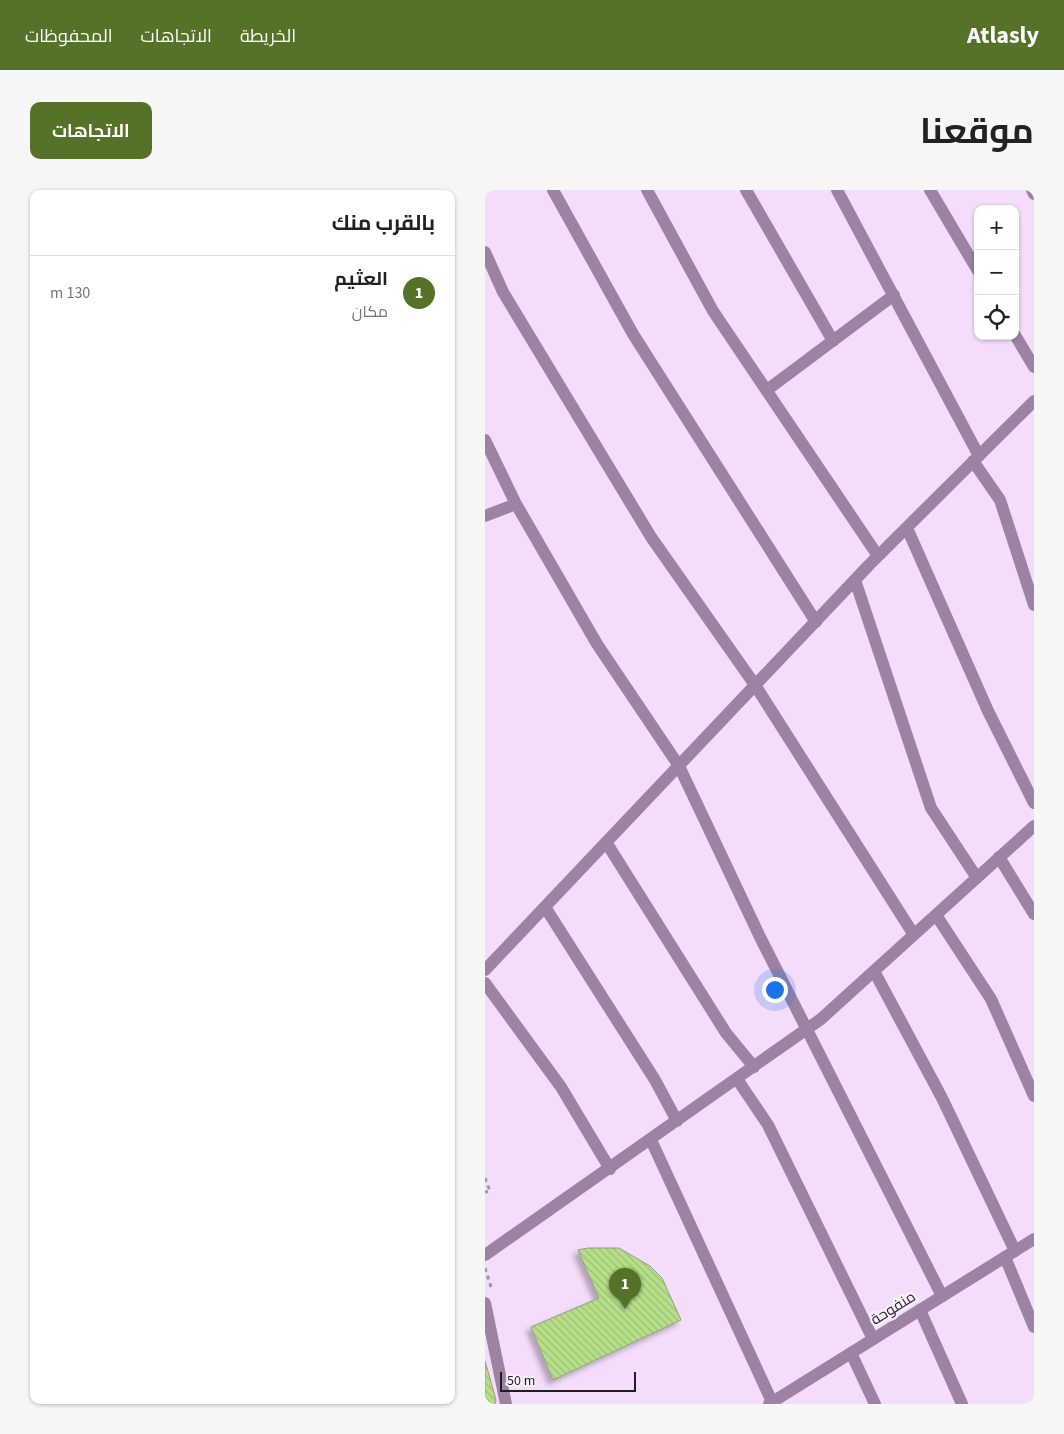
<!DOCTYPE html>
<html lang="ar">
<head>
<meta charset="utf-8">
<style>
	body { margin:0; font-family:"Source Sans 3",Cairo,sans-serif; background:#f6f6f6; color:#222; direction:rtl }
	.controls { position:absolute; right:15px; top:15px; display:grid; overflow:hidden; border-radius:10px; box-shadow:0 1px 4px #0004 }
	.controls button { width:45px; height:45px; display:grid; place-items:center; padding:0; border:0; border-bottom:1px solid #e0e0e0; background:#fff; color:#222; font:25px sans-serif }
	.scale { position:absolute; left:15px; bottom:12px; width:136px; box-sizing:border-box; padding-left:5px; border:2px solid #231b26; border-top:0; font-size:14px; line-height:18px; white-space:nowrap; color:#231b26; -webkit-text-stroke:4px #f8f0fb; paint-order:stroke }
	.you { position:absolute; left:289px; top:799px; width:18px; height:18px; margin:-12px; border:4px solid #fff; border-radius:50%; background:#1a73e8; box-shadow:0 0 0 8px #1a73e833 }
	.badge { display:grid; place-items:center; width:32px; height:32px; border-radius:50%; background:#547329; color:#fff; font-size:16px; font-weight:700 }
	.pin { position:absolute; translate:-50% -41px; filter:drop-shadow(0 1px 2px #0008) }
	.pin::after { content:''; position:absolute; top:26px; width:18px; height:15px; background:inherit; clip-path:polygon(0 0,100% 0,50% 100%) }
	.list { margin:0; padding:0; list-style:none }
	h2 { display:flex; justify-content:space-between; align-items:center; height:65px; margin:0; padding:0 20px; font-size:21px }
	h2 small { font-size:16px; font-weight:400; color:#767676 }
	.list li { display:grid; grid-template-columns:32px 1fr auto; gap:15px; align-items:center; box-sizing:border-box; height:75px; padding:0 20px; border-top:1px solid #e0e0e0 }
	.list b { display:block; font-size:19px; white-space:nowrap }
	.list p { margin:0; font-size:16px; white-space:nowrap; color:#767676 }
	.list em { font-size:16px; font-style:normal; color:#767676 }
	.icon { flex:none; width:28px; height:28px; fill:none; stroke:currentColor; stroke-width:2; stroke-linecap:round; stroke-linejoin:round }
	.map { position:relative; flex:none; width:549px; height:1214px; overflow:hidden; direction:ltr; border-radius:10px }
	header { display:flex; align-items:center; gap:30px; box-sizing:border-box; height:70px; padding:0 25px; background:#547329; color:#fff }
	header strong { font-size:24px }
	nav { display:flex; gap:28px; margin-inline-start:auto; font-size:18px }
	.intro { display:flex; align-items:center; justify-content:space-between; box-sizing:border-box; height:120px; padding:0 30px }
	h1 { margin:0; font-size:35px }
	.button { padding:12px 22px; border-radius:10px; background:#547329; color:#fff; font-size:18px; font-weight:700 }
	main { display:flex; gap:30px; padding:0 30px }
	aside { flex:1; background:#fff; border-radius:10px; box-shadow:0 1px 4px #0004 }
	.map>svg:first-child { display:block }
</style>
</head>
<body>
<header>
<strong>Atlasly</strong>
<nav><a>الخريطة</a><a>الاتجاهات</a><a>المحفوظات</a></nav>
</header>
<div class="intro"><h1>موقعنا</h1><a class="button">الاتجاهات</a></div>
<main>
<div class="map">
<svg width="549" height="1214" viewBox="0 0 549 1214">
	<defs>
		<pattern id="building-back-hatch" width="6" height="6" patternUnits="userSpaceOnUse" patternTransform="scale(1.25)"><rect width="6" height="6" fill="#b7df87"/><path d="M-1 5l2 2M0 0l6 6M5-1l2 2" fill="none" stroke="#9dbf74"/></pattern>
		<filter id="shadow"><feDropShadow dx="-4.5" dy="4.5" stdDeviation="2.5" flood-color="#0004"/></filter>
	</defs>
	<rect width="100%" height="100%" fill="#f3ddfa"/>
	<!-- building -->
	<path fill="url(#building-back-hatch)" stroke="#909e81" filter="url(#shadow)" d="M 103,1058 L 134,1058 L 165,1076 L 177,1088 L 196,1130 L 68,1190 L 46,1137 L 114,1108 L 93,1060 Z
		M 0,1171 L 11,1210 L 10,1214 L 0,1214 Z"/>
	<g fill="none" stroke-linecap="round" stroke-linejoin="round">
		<!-- path -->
		<path stroke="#a292a8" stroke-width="3" stroke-dasharray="4 4" stroke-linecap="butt" d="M 0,988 L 5,1001 L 0,1002
			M 0,1078 L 7,1100"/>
		<!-- minor -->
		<path stroke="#9c83a4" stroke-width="12" d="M 68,0 L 148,144 L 331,432
			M 162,0 L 228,121 L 393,366
			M 261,0 L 348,151
			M 352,0 L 494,266
			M 445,0 L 493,81
			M 547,0 L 549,4
			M 0,62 L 18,102 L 166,347 L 270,495 L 429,745
			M 530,145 L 549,177
			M 282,200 L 409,105
			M 0,250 L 31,314 L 112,454 L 194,576 L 275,747 L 457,1106
			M 488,271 L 515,310 L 549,415
			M 0,326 L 31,314
			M 422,338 L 503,521 L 549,613
			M 370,390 L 446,618 L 492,688
			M 121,652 L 241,843 L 269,877
			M 514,667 L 549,724
			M 60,717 L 170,890 L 192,931
			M 451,725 L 506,809 L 549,906
			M 0,780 L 384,375 L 549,211
			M 389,781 L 457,908 L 530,1061
			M 0,793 L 76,897 L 125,979
			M 252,889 L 283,935 L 388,1149
			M 166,950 L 288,1214
			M 0,1065 L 336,829 L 549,636
			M 520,1067 L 549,1137
			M 435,1120 L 477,1214
			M 366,1163 L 390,1214"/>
		<!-- tertiary -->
		<path stroke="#9c83a4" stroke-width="12" d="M 0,1113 L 21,1214
			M 284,1214 L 549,1049"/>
	</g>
	<g text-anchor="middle" stroke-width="5" stroke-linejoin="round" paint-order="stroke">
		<!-- street labels -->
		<g font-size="15" fill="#231b26" stroke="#f8f0fb">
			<text transform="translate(408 1118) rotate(-32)" y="5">منفوحة</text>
		</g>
	</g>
</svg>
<div class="controls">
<button>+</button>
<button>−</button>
<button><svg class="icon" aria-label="locate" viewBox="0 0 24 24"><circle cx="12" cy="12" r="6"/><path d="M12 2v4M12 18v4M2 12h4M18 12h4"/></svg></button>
</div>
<div class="scale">50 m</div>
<div class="you"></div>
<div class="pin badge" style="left:140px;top:1119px">1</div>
</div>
<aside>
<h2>بالقرب منك<small></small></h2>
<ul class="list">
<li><span class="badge">1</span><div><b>العثيم</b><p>مكان</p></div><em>130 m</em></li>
</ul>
</aside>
</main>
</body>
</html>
